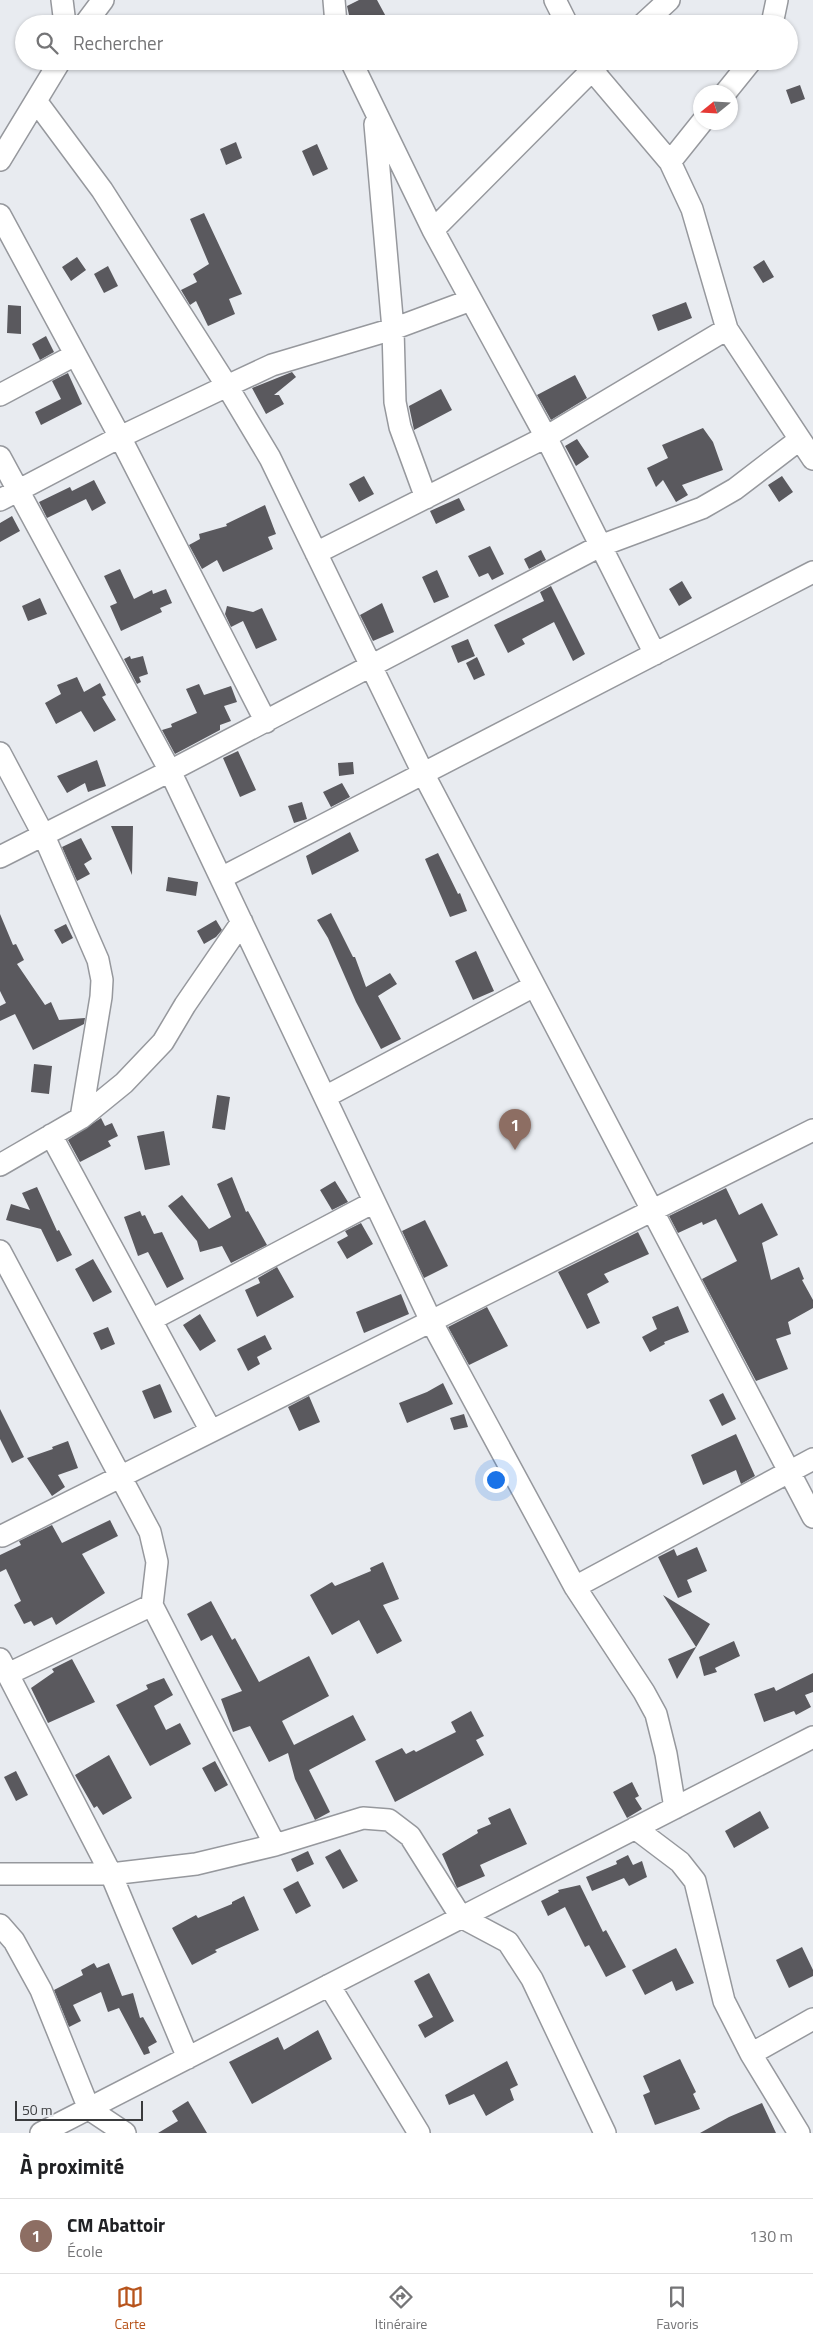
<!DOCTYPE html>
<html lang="fr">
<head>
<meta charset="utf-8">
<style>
	body { margin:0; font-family:"Titillium Web",sans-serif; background:#f6f6f6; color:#202124 }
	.compass { position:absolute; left:693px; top:85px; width:45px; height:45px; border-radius:50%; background:#fff; box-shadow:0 1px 4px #0004; rotate:252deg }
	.scale { position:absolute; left:15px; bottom:12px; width:128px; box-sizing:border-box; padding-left:5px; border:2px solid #3a3b3d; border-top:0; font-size:14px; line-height:18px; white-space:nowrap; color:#3a3b3d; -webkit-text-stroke:4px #e8ebf0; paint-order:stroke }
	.you { position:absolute; left:495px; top:1479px; width:18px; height:18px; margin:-12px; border:4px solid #fff; border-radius:50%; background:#1a73e8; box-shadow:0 0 0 8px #1a73e833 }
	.badge { display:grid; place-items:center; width:32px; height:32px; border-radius:50%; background:#b7541c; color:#fff; font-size:16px; font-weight:700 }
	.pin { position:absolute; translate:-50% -41px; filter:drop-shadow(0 1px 2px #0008) }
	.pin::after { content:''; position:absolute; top:26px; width:18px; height:15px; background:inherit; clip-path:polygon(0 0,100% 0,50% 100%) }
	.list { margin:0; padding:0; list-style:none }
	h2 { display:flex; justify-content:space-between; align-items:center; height:65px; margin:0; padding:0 20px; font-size:21px }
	h2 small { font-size:16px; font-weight:400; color:#757577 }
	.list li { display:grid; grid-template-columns:32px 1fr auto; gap:15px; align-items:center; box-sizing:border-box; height:75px; padding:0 20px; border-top:1px solid #e0e0e0 }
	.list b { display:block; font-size:19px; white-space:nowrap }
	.list p { margin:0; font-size:16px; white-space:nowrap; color:#757577 }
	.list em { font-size:16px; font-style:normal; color:#757577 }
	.icon { flex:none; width:28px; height:28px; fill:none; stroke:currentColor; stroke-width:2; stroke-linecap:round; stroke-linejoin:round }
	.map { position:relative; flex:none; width:813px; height:2133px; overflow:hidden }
	.search { position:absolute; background:#fff; box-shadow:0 1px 4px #0004; left:15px; right:15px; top:15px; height:55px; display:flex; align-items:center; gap:12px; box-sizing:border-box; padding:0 18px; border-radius:28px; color:#757577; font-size:19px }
	.sheet { height:140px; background:#fff }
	nav { display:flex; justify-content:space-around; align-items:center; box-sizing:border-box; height:70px; border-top:1px solid #e0e0e0; background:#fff; font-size:14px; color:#757577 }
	nav a { display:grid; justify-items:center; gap:2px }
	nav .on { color:#b7541c }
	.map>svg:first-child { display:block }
</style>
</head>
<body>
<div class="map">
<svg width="813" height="2133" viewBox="0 0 813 2133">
	<rect width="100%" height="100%" fill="#e8ebf0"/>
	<!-- building -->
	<path fill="#5a595e" d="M 359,0 L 377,0 L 390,24 L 351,24 L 347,6 Z
		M 800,85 L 805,99 L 791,104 L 786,90 Z
		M 236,142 L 242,158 L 226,165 L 220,149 Z
		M 317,144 L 328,169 L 313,176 L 302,151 Z
		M 204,213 L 242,294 L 229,299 L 235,314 L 208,326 L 196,301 L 190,305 L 181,290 L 197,282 L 193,274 L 209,264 L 190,219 Z
		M 77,257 L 86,270 L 71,281 L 62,267 Z
		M 764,260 L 774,277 L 763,283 L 753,267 Z
		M 108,266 L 118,286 L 104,293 L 94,274 Z
		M 686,302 L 692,318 L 658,331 L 652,315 Z
		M 8,305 L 21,306 L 21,334 L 7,333 Z
		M 46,336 L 54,352 L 40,360 L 32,344 Z
		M 292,372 L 296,377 L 274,395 L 279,395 L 284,404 L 266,414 L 252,388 Z
		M 68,373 L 82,404 L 41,425 L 35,412 L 61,399 L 52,381 Z
		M 575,375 L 587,398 L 551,420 L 537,395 Z
		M 441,389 L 452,410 L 414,430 L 409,406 Z
		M 703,428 L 713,442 L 723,470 L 682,485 L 688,495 L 676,502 L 663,480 L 656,487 L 647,468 L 668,458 L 662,445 Z
		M 577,439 L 589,457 L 576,466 L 565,446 Z
		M 364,476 L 374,494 L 359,502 L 349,484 Z
		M 782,476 L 793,492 L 779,502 L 768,485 Z
		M 94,480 L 106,503 L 92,511 L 86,499 L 47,518 L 39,502 L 70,487 L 72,491 Z
		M 459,498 L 465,510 L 436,524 L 430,511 Z
		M 265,505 L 276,534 L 268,537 L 273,549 L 223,572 L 217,560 L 202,569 L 189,545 L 200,539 L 199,534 L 227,526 L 226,524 Z
		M 12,516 L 20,531 L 0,542 L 0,523 Z
		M 490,546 L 504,574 L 492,580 L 488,573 L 479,577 L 468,556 Z
		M 541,550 L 546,560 L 529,569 L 524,559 Z
		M 120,569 L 134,599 L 152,590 L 153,594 L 166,589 L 172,603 L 160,608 L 162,612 L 121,631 L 110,606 L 117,603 L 104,576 Z
		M 437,570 L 449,597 L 434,603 L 422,577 Z
		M 682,581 L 692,598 L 679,606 L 669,589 Z
		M 551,586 L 585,654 L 573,661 L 554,622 L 522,639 L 525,644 L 508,653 L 494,625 L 544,601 L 540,592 Z
		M 40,598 L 47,614 L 28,621 L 22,606 Z
		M 382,603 L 394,632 L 373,641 L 360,615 Z
		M 227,606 L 253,612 L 262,608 L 277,640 L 256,649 L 243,621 L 231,627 L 225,614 Z
		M 468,639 L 475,656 L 458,663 L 451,646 Z
		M 130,656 L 131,659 L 143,656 L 148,674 L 139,677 L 141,682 L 137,684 L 124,659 Z
		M 477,657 L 485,675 L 474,680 L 466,663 Z
		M 77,677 L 84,692 L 100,683 L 106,695 L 102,697 L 116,720 L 94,732 L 81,711 L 56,724 L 45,703 L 61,694 L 57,685 Z
		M 199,684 L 204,695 L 231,686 L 237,702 L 224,706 L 231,721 L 220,725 L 220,730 L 175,754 L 162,730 L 172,727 L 171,724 L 197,713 L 186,689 Z
		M 238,751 L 256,790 L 240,797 L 223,758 Z
		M 97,760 L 106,786 L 88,792 L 85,783 L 67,793 L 57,776 Z
		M 353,762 L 354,774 L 339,776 L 338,763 Z
		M 342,783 L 350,797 L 331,807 L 323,792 Z
		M 302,802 L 307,819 L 294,823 L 288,806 Z
		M 111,826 L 133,826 L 132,875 Z
		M 350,832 L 359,851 L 312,875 L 306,856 Z
		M 81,838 L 92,859 L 84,864 L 90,874 L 77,881 L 62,847 Z
		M 438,853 L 458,894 L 460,893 L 467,911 L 450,917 L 425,859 Z
		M 168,877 L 198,882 L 196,896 L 166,891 Z
		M 331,913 L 353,957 L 355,957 L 366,987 L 390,973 L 397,984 L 378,996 L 401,1039 L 381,1049 L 356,1002 L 328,938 L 317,920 Z
		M 0,914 L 13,945 L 16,944 L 24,960 L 17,964 L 45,1005 L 51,1002 L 59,1020 L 85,1018 L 84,1024 L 33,1050 L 15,1014 L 0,1021 L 0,1006 L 6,1003 L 0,991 Z
		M 216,920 L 222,930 L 216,937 L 204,944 L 197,931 Z
		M 66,924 L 73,938 L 62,944 L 54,930 Z
		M 476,951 L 494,991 L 473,1000 L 455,961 Z
		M 34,1064 L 52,1066 L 49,1094 L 31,1092 Z
		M 217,1095 L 230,1097 L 225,1130 L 212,1128 Z
		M 101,1118 L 105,1126 L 112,1123 L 118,1136 L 108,1141 L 111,1146 L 80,1162 L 68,1140 Z
		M 164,1131 L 170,1165 L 145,1170 L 137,1136 Z
		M 232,1177 L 246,1212 L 248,1211 L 267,1245 L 231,1263 L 222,1246 L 200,1252 L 197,1241 L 168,1206 L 182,1195 L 209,1229 L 231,1217 L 217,1184 Z
		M 335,1181 L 348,1202 L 332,1210 L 320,1190 Z
		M 37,1187 L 57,1231 L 59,1230 L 72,1255 L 57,1262 L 41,1229 L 6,1220 L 11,1204 L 30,1210 L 22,1193 Z
		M 726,1188 L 739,1215 L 762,1203 L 778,1235 L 762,1243 L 771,1280 L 799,1267 L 804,1279 L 802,1280 L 813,1300 L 813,1308 L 788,1322 L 791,1334 L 776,1339 L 788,1369 L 756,1381 L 702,1279 L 737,1261 L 716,1219 L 703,1225 L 702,1222 L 678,1233 L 669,1216 Z
		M 140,1211 L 142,1216 L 145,1215 L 154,1234 L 162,1232 L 184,1279 L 167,1288 L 148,1252 L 138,1256 L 124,1217 Z
		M 425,1220 L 448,1266 L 424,1278 L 402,1231 Z
		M 361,1223 L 373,1244 L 347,1259 L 337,1242 L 348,1236 L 345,1231 Z
		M 638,1232 L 649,1254 L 604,1274 L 609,1282 L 587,1294 L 600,1323 L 587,1329 L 558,1272 Z
		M 93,1259 L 112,1292 L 93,1302 L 75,1269 Z
		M 277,1267 L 294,1297 L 257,1317 L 245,1290 L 260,1283 L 258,1278 Z
		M 401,1294 L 409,1314 L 364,1333 L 356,1312 Z
		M 678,1306 L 689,1332 L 664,1342 L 665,1344 L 650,1352 L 642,1337 L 657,1329 L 652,1317 Z
		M 487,1307 L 508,1346 L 469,1365 L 448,1327 Z
		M 200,1314 L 216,1341 L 200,1351 L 183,1325 Z
		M 108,1327 L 115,1344 L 101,1350 L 93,1333 Z
		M 265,1335 L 272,1349 L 257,1357 L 260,1364 L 248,1371 L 237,1349 Z
		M 443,1383 L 453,1404 L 407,1423 L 399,1403 L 427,1392 Z
		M 160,1384 L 172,1412 L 154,1419 L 142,1391 Z
		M 723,1393 L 736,1419 L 722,1426 L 709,1400 Z
		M 309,1396 L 320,1422 L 299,1431 L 288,1407 Z
		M 0,1409 L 24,1457 L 12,1463 L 0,1439 Z
		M 464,1414 L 468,1427 L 454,1430 L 450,1418 Z
		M 736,1434 L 755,1476 L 741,1484 L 736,1470 L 703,1485 L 691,1455 Z
		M 68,1441 L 78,1468 L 58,1475 L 65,1487 L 52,1496 L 27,1458 L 53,1449 L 52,1447 Z
		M 110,1520 L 118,1536 L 82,1554 L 105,1593 L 56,1625 L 52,1617 L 34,1626 L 31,1621 L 24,1624 L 14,1605 L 21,1601 L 6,1569 L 0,1572 L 0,1555 L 21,1545 L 19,1541 L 52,1525 L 62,1543 Z
		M 697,1547 L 707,1571 L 687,1580 L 692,1592 L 678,1598 L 658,1557 L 674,1549 L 677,1556 Z
		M 383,1562 L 399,1599 L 383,1605 L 402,1641 L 377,1654 L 359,1620 L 332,1635 L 310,1595 L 332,1582 L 335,1586 L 371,1571 L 370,1568 Z
		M 663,1595 L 710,1624 L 677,1679 L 668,1659 L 696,1647 Z
		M 211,1601 L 232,1640 L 235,1638 L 259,1682 L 309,1656 L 329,1696 L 282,1721 L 294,1745 L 353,1715 L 366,1740 L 309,1770 L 330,1812 L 315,1820 L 295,1779 L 288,1753 L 269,1762 L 250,1726 L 233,1732 L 221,1699 L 242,1691 L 212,1635 L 201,1641 L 187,1614 Z
		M 734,1641 L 740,1656 L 715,1668 L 717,1672 L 704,1676 L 699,1657 Z
		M 72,1659 L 95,1702 L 48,1723 L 31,1688 L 54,1672 L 52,1669 Z
		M 813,1673 L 813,1692 L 805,1695 L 811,1707 L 796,1715 L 794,1711 L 764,1722 L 754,1694 L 774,1687 L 776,1691 Z
		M 164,1678 L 173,1695 L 154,1706 L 166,1730 L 180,1723 L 191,1744 L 150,1766 L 116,1705 L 148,1689 L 146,1685 Z
		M 471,1711 L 484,1736 L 476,1740 L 484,1755 L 395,1802 L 375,1761 L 402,1748 L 406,1754 L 414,1750 L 416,1752 L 456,1732 L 451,1722 Z
		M 109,1755 L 132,1798 L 103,1815 L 97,1806 L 94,1808 L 75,1775 Z
		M 215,1761 L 228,1785 L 215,1792 L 202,1768 Z
		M 16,1771 L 28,1795 L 16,1801 L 4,1777 Z
		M 632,1782 L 639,1796 L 635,1798 L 642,1809 L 627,1818 L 613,1792 Z
		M 510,1808 L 527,1844 L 480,1865 L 485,1876 L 457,1888 L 442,1854 L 478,1833 L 477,1830 L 491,1824 L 488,1818 Z
		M 760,1811 L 769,1828 L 734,1848 L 725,1831 Z
		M 340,1849 L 358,1881 L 343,1889 L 325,1857 Z
		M 308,1851 L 314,1864 L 297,1872 L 291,1859 Z
		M 628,1855 L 633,1865 L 642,1861 L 647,1877 L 629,1886 L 624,1878 L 592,1891 L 586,1877 L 617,1864 L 616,1861 Z
		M 298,1881 L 311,1906 L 296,1914 L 283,1889 Z
		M 580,1885 L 603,1932 L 606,1930 L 626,1967 L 606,1977 L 589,1945 L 585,1947 L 565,1907 L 548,1916 L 541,1901 L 559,1892 L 558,1890 Z
		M 244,1896 L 259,1930 L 215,1950 L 217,1952 L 192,1965 L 172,1928 L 196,1915 L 198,1918 L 232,1904 L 232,1902 Z
		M 802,1947 L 813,1970 L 813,1976 L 789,1988 L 776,1960 Z
		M 676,1948 L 694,1983 L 676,1991 L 672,1981 L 645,1995 L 632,1970 Z
		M 94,1963 L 97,1968 L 109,1963 L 122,1996 L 133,1993 L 140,2018 L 143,2017 L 157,2042 L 148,2047 L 150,2053 L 144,2055 L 119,2008 L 108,2012 L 101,1992 L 73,2005 L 81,2021 L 69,2027 L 54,1990 L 83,1975 L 81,1970 Z
		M 429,1973 L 454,2021 L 425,2038 L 418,2025 L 433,2017 L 414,1981 Z
		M 318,2030 L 332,2059 L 252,2104 L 229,2062 L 278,2037 L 284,2050 Z
		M 680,2059 L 696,2092 L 693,2094 L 700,2109 L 655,2125 L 643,2095 L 650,2092 L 643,2076 Z
		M 507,2061 L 518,2085 L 510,2089 L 514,2100 L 486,2116 L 474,2094 L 449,2105 L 445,2095 Z
		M 188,2101 L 207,2133 L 158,2133 L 178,2121 L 172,2111 Z
		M 762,2103 L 776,2133 L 700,2133 L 729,2117 Z"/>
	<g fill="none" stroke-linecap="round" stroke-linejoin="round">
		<defs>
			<path id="minor" d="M 62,0 L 65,24
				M 334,0 L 336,24
				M 555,0 L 567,24
				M 85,24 L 103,0
				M 643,24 L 669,0
				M 772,24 L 777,0
				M 351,61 L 433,230 L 546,437 L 655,654
				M 587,61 L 592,70 L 670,162
				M 726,92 L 751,61
				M 36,101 L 102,190 L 227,386 L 272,365 L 393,329 L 471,300
				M 702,122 L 670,162 L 692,209 L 727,329 L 813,459
				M 375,124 L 393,329 L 395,402 L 400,427 L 426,498
				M 0,160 L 60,61
				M 0,215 L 120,437 L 266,722
				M 433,230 L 601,61
				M 0,395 L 75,355
				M 0,457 L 170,771 L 431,1321 L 575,1587 L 644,1692 L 656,1714 L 666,1754 L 675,1808
				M 0,500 L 120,437 L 227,386 L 270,458 L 423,773 L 813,1517
				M 316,553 L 546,437 L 727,329
				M 0,753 L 44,836 L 98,960 L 102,980 L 101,997 L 81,1118
				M 0,857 L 170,771 L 600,546 L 702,508 L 735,489 L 799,440
				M 221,878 L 813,572
				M 325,1097 L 534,986
				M 51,1135 L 211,1431
				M 0,1165 L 81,1118 L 124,1083 L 163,1042 L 185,1005 L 242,922
				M 0,1251 L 150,1532 L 157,1562 L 152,1605 L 275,1845
				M 151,1320 L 374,1202
				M 2,1536 L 813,1130
				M 575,1587 L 813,1459
				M 0,1659 L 111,1874 L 188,2058
				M 8,1674 L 152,1605
				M 635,1828 L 680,1862 L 695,1881 L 724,2001 L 751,2054 L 799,2133
				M 0,1874 L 111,1874 L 196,1864 L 275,1845 L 363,1818 L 389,1820 L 410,1836 L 461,1917 L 508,1942 L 532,1979 L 605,2133
				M 0,1925 L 14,1941 L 41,1990 L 89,2109 L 125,2133
				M 329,1985 L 419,2133
				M 751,2054 L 813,2019
				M 41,2133 L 813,1737"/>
		</defs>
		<!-- minor casing -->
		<use href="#minor" stroke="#96989d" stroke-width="24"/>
		<!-- minor -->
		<use href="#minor" stroke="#fff" stroke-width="21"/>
	</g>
</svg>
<svg class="compass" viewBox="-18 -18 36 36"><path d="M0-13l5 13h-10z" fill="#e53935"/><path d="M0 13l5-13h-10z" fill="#757577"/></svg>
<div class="scale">50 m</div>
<div class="you"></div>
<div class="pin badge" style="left:515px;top:1150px;background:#8d6e63">1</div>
<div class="search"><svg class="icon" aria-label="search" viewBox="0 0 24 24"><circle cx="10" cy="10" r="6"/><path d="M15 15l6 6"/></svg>Rechercher</div>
</div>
<section class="sheet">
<h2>À proximité<small></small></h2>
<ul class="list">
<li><span class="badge" style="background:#8d6e63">1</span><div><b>CM Abattoir</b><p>École</p></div><em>130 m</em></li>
</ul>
</section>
<nav>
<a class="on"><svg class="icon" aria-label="map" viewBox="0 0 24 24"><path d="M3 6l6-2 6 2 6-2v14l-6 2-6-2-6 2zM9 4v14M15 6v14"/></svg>Carte</a>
<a><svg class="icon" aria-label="directions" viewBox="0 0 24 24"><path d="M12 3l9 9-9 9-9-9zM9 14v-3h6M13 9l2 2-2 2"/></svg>Itinéraire</a>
<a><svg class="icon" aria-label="saved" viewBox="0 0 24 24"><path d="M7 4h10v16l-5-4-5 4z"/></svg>Favoris</a>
</nav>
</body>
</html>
